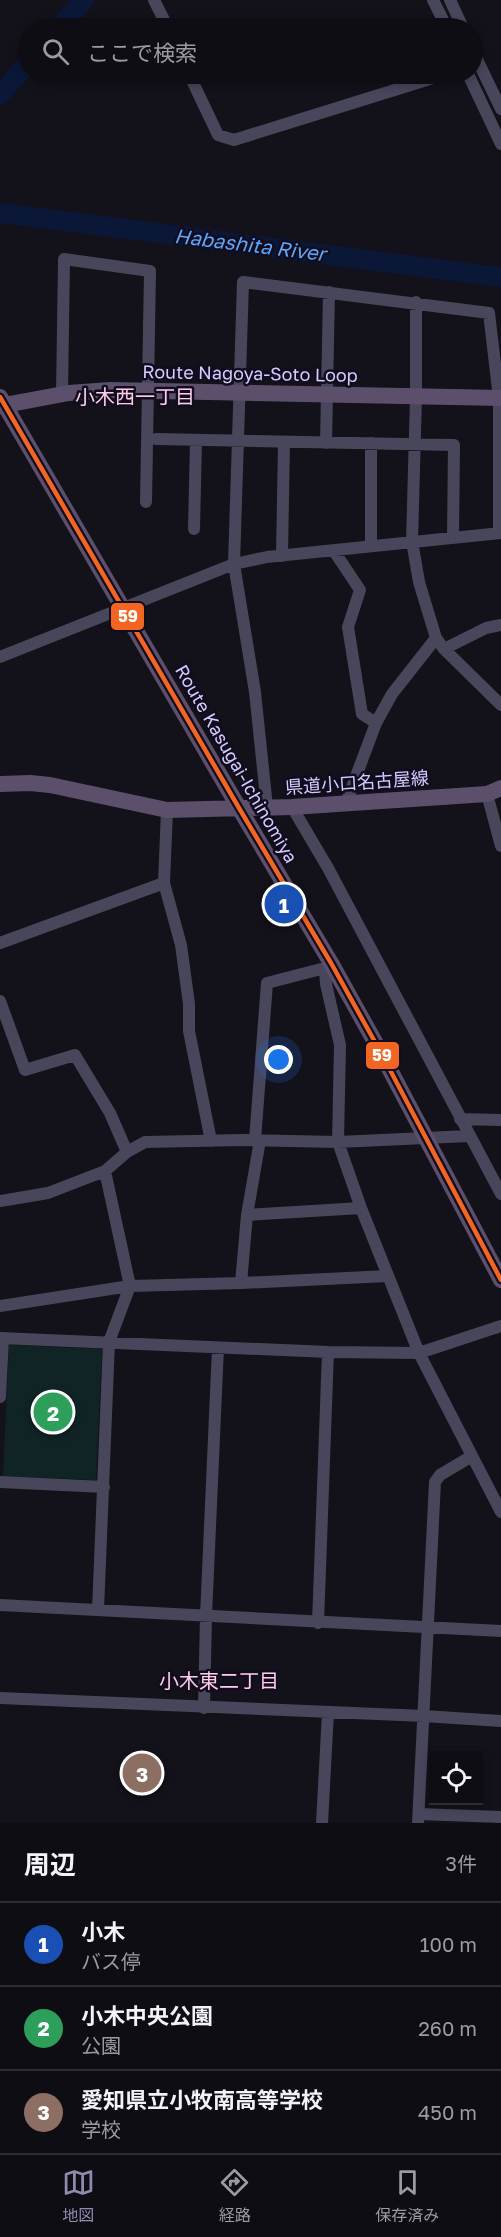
<!DOCTYPE html>
<html lang="ja">
<head>
<meta charset="utf-8">
<style>
	body { margin:0; font-family:"Golos Text","Noto Sans JP",sans-serif; background:#17161d; color:#f1f3f6 }
	.controls { position:absolute; right:18px; bottom:18px; display:grid; overflow:hidden; border-radius:0px; box-shadow:0 3px 9px #0003 }
	.controls button { width:54px; height:54px; display:grid; place-items:center; padding:0; border:0; border-bottom:2px solid #2e2d34; background:#0e0d14; color:#f1f3f6; font:30px sans-serif }
	.you { position:absolute; left:279px; top:1060px; width:21px; height:21px; margin:-15px; border:4px solid #fff; border-radius:50%; background:#1a73e8; box-shadow:0 0 0 9px #1a73e833 }
	.badge { display:grid; place-items:center; width:39px; height:39px; border-radius:50%; background:#918aae; color:#fff; font-size:20px; font-weight:700 }
	.pin { position:absolute; translate:-50% -50%; border:3px solid #fff; box-shadow:0 2px 6px #0006 }
	.list { margin:0; padding:0; list-style:none }
	h2 { display:flex; justify-content:space-between; align-items:center; height:78px; margin:0; padding:0 24px; font-size:26px }
	h2 small { font-size:20px; font-weight:400; color:#9b9ca0 }
	.list li { display:grid; grid-template-columns:39px 1fr auto; gap:18px; align-items:center; box-sizing:border-box; height:84px; padding:0 24px; border-top:2px solid #2e2d34 }
	.list b { display:block; font-size:22px; white-space:nowrap }
	.list p { margin:0; font-size:20px; white-space:nowrap; color:#9b9ca0 }
	.list em { font-size:20px; font-style:normal; color:#9b9ca0 }
	.icon { flex:none; width:33px; height:33px; fill:none; stroke:currentColor; stroke-width:2; stroke-linecap:round; stroke-linejoin:round }
	.map { position:relative; flex:none; width:501px; height:1823px; overflow:hidden }
	.search { position:absolute; background:#0e0d14; box-shadow:0 3px 9px #0003; left:18px; right:18px; top:18px; height:66px; display:flex; align-items:center; gap:15px; box-sizing:border-box; padding:0 21px; border-radius:33px; color:#9b9ca0; font-size:22px }
	.sheet { height:330px; background:#0e0d14 }
	nav { display:flex; justify-content:space-around; align-items:center; box-sizing:border-box; height:84px; border-top:2px solid #2e2d34; background:#0e0d14; font-size:16px; color:#9b9ca0 }
	nav a { display:grid; justify-items:center; gap:3px }
	nav .on { color:#918aae }
	.map>svg:first-child { display:block }
</style>
</head>
<body>
<div class="map">
<svg width="501" height="1823" viewBox="0 0 501 1823">
	<rect width="100%" height="100%" fill="#13111a"/>
	<!-- green -->
	<path fill="#102426" d="M 9,1345 L 102,1349 L 96,1480 L 3,1476 Z"/>
	<g fill="none" stroke-linecap="round" stroke-linejoin="round">
		<!-- river -->
		<path stroke="#0b1737" stroke-width="20" d="M 58,28 L 84,0
			M 0,95 L 28,63
			M 0,213 L 501,277"/>
		<!-- minor -->
		<path stroke="#48465b" stroke-width="12" d="M 154,0 L 168,28
			M 433,0 L 447,28
			M 450,0 L 463,28
			M 472,49 L 501,109
			M 189,74 L 218,135 L 234,140 L 446,74
			M 468,74 L 501,144
			M 416,302 L 416,397 L 412,541 L 419,582 L 436,638 L 444,649 L 501,705
			M 62,394 L 64,259 L 150,271 L 146,502
			M 156,439 L 454,445 L 453,536
			M 326,443 L 329,292
			M 371,443 L 371,546
			M 194,529 L 196,440
			M 334,551 L 360,590 L 348,627 L 362,714 L 376,723
			M 282,556 L 284,442
			M 444,649 L 486,628 L 501,625
			M 0,657 L 234,564 L 267,557 L 501,533
			M 487,794 L 501,846
			M 346,803 L 376,723 L 392,694 L 436,638
			M 267,807 L 255,692 L 234,564 L 243,282 L 489,313 L 499,398 L 499,533
			M 292,807 L 328,868 L 501,1194
			M 167,810 L 164,883 L 181,945 L 189,1004 L 189,1031 L 211,1141
			M 0,943 L 164,883
			M 331,963 L 325,968 L 326,984 L 340,1045 L 338,1142 L 361,1208 L 419,1353 L 501,1512
			M 0,1001 L 25,1070 L 75,1055 L 110,1113 L 127,1152
			M 460,1119 L 501,1120
			M 255,1140 L 267,983 L 325,968
			M 0,1201 L 48,1193 L 105,1171 L 127,1152 L 145,1142 L 243,1140 L 338,1142 L 469,1136
			M 247,1215 L 361,1208
			M 241,1283 L 247,1215 L 260,1140
			M 0,1306 L 130,1286 L 241,1283 L 388,1276
			M 0,1338 L 328,1352 L 419,1353 L 501,1326
			M 0,1397 L 3,1338
			M 0,1482 L 104,1487
			M 0,1605 L 501,1631
			M 98,1610 L 109,1342 L 130,1286 L 105,1171
			M 318,1623 L 328,1352
			M 0,1698 L 424,1716 L 501,1721
			M 204,1708 L 206,1616 L 218,1348
			M 419,1814 L 501,1817
			M 322,1823 L 328,1712
			M 418,1823 L 435,1482 L 440,1475 L 472,1456"/>
		<!-- major -->
		<path stroke="#5c4f6c" stroke-width="16" d="M 0,397 L 239,808 L 331,963 L 380,1051 L 501,1280
			M 0,406 L 69,393 L 110,390 L 501,398
			M 0,784 L 30,783 L 50,785 L 167,810 L 292,807 L 487,794 L 501,788"/>
		<defs>
			<path id="bus-1" d="M 0,397 L 239,808 L 331,963 L 380,1051 L 501,1280"/>
		</defs>
		<!-- bus-1 casing -->
		<use href="#bus-1" stroke="#110d1e" stroke-width="9"/>
		<!-- bus-1 -->
		<use href="#bus-1" stroke="#f26522" stroke-width="4.5"/>
	</g>
	<g text-anchor="middle" stroke-width="5" stroke-linejoin="round" paint-order="stroke">
		<!-- street labels -->
		<g font-size="18" fill="#d5cbfe" stroke="#110d1e">
			<text transform="translate(250 374) rotate(1)" y="6">Route Nagoya-Soto Loop</text>
			<text transform="translate(236 764) rotate(60)" y="6">Route Kasugai-Ichinomiya</text>
			<text transform="translate(357 783) rotate(-4)" y="6">県道小口名古屋線</text>
		</g>
		<!-- water labels -->
		<g font-size="20" font-style="italic" fill="#5ca6fb" stroke="#110d1e">
			<text transform="translate(250 245) rotate(7)" y="7">Habashita River</text>
		</g>
		<!-- neighbourhood labels -->
		<g font-size="20" fill="#fecde9" stroke="#110d1e">
			<text x="135" y="404">小木西一丁目</text>
			<text x="219" y="1688">小木東二丁目</text>
		</g>
	</g>
	<g stroke="#110d1e" stroke-width="2">
		<rect x="110" y="602" width="35" height="29" rx="6" fill="#f26522"/>
		<rect x="365" y="1041" width="35" height="29" rx="6" fill="#f26522"/>
	</g>
	<g font-size="16" text-anchor="middle" font-weight="bold" fill="#fff">
		<text x="128" y="622">59</text>
		<text x="382" y="1061">59</text>
	</g>
</svg>
<div class="controls">
<button><svg class="icon" aria-label="locate" viewBox="0 0 24 24"><circle cx="12" cy="12" r="6"/><path d="M12 2v4M12 18v4M2 12h4M18 12h4"/></svg></button>
</div>
<div class="you"></div>
<div class="pin badge" style="left:284px;top:904px;background:#1a4fb4">1</div>
<div class="pin badge" style="left:53px;top:1412px;background:#2e9e5b">2</div>
<div class="pin badge" style="left:142px;top:1773px;background:#8d6e63">3</div>
<div class="search"><svg class="icon" aria-label="search" viewBox="0 0 24 24"><circle cx="10" cy="10" r="6"/><path d="M15 15l6 6"/></svg>ここで検索</div>
</div>
<section class="sheet">
<h2>周辺<small>3件</small></h2>
<ul class="list">
<li><span class="badge" style="background:#1a4fb4">1</span><div><b>小木</b><p>バス停</p></div><em>100 m</em></li>
<li><span class="badge" style="background:#2e9e5b">2</span><div><b>小木中央公園</b><p>公園</p></div><em>260 m</em></li>
<li><span class="badge" style="background:#8d6e63">3</span><div><b>愛知県立小牧南高等学校</b><p>学校</p></div><em>450 m</em></li>
</ul>
</section>
<nav>
<a class="on"><svg class="icon" aria-label="map" viewBox="0 0 24 24"><path d="M3 6l6-2 6 2 6-2v14l-6 2-6-2-6 2zM9 4v14M15 6v14"/></svg>地図</a>
<a><svg class="icon" aria-label="directions" viewBox="0 0 24 24"><path d="M12 3l9 9-9 9-9-9zM9 14v-3h6M13 9l2 2-2 2"/></svg>経路</a>
<a><svg class="icon" aria-label="saved" viewBox="0 0 24 24"><path d="M7 4h10v16l-5-4-5 4z"/></svg>保存済み</a>
</nav>
</body>
</html>
